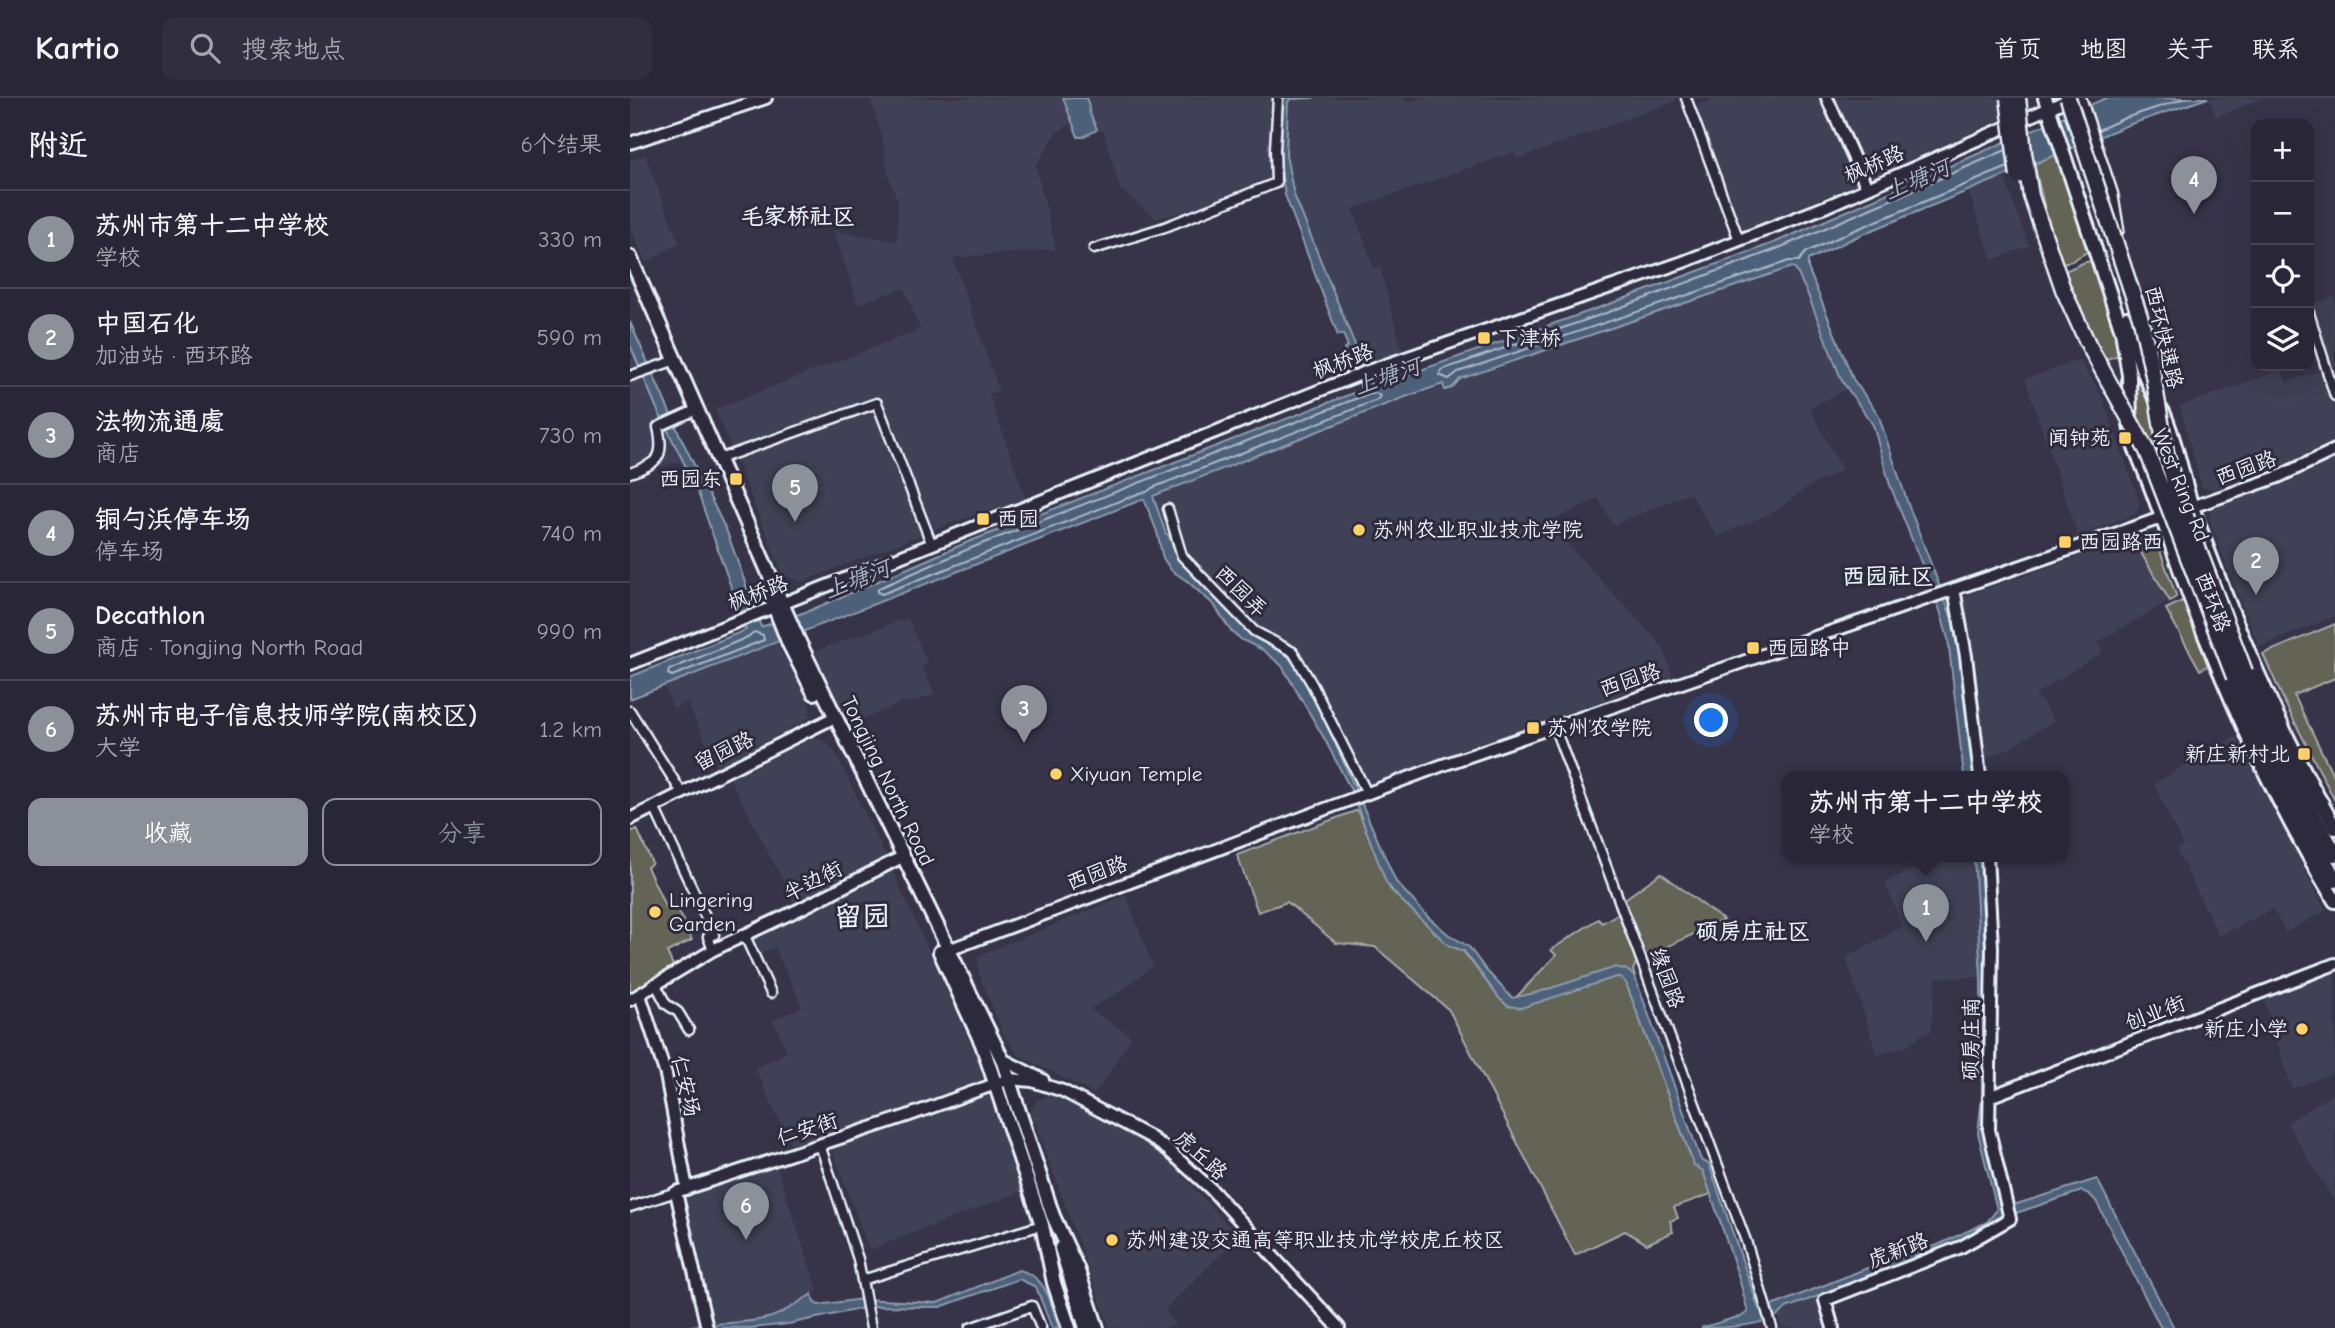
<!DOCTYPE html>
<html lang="zh">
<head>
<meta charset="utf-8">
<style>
	body { margin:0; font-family:"Comic Neue","LXGW WenKai TC",sans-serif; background:#312f3f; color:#f1f3f6 }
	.controls { position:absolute; right:21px; top:21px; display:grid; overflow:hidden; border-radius:14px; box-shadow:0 7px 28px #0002 }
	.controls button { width:63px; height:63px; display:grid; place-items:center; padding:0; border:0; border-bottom:2px solid #454452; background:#292737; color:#f1f3f6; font:35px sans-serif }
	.you { position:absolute; left:1082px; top:623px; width:24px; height:24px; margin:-18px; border:5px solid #fff; border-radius:50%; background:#1a73e8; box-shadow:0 0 0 10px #1a73e833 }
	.badge { display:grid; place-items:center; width:46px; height:46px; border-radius:50%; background:#8c9099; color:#fff; font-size:23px; font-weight:700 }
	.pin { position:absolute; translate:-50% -58px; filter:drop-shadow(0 2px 4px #0008) }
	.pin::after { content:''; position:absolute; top:37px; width:24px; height:21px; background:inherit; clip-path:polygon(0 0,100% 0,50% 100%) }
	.popup { position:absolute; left:1152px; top:673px; width:287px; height:91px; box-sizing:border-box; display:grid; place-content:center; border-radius:14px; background:#292737; filter:drop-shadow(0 2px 5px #0005); font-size:23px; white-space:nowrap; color:#a5a5ad }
	.popup b { font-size:26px; color:#f1f3f6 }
	.popup::after { content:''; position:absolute; left:50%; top:100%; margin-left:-14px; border:14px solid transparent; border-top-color:#292737 }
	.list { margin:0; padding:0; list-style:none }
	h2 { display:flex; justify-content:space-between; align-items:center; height:91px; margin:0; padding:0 28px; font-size:30px }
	h2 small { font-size:23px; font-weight:400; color:#a5a5ad }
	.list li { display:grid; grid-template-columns:46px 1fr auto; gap:21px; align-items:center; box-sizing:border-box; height:98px; padding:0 28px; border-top:2px solid #454452 }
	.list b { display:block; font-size:26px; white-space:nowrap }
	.list p { margin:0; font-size:23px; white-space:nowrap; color:#a5a5ad }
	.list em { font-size:23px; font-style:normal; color:#a5a5ad }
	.actions { display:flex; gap:14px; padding:21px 28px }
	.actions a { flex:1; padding:16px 0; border:2px solid #8c9099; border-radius:14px; text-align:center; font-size:24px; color:#8c9099 }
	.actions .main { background:#8c9099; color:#fff }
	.icon { flex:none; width:38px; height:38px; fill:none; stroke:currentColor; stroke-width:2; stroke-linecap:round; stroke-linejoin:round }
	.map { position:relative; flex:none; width:1705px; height:1230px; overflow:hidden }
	header { display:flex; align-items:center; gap:42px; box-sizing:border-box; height:98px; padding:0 35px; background:#292737; border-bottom:2px solid #454452 }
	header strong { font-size:33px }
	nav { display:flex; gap:38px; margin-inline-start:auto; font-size:24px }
	.search { width:490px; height:63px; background:#312f3f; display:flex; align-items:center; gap:18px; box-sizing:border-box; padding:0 24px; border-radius:14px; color:#a5a5ad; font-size:26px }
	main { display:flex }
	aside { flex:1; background:#292737 }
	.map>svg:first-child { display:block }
</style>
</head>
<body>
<header>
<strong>Kartio</strong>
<div class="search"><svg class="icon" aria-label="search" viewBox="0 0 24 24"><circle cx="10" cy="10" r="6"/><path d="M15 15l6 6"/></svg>搜索地点</div>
<nav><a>首页</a><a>地图</a><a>关于</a><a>联系</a></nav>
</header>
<main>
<aside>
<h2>附近<small>6个结果</small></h2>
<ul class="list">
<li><span class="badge">1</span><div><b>苏州市第十二中学校</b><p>学校</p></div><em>330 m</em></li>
<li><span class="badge">2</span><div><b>中国石化</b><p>加油站 · 西环路</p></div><em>590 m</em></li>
<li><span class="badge">3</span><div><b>法物流通䖏</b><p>商店</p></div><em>730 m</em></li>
<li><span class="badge">4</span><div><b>铜勺浜停车场</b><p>停车场</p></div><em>740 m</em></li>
<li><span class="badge">5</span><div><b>Decathlon</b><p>商店 · Tongjing North Road</p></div><em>990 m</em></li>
<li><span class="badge">6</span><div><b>苏州市电子信息技师学院(南校区)</b><p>大学</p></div><em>1.2 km</em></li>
</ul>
<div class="actions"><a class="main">收藏</a><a>分享</a></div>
</aside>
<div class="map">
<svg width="1705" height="1230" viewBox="0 0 1705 1230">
	<rect width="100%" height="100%" fill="#373449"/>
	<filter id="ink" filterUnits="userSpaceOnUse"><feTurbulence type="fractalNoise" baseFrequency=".0143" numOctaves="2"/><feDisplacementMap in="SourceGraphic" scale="14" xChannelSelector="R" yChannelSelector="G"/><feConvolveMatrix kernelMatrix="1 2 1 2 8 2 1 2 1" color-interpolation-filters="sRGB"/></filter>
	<g filter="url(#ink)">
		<!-- built -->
		<path fill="#413f57" d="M 240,0 L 433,0 L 441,16 L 453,0 L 651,0 L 648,54 L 652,85 L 572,120 L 568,109 L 526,121 L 490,91 L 473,33 L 467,31 L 461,19 L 443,24 L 426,35 L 406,68 L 426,151 L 323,160 L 369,292 L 359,296 L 396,401 L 319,426 L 171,484 L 153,477 L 85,311 L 290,231 L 274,190 L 228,206 L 203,132 L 267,143 L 268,105 L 258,76 L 252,40 Z
			M 684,0 L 776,0 L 777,5 L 791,0 L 1045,0 L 1046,3 L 887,61 L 884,54 L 723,111 L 744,170 L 750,169 L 773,255 L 734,269 L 668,106 L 658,71 L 656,30 L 658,4 L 661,1 Z
			M 1087,0 L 1374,0 L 1376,19 L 1238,81 L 1109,134 L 1062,9 Z
			M 1579,0 L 1633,0 L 1586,19 Z
			M 15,57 L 49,145 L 16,165 L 0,128 L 0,62 Z
			M 1374,78 L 1399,148 L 1362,162 L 1338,93 Z
			M 1162,169 L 1166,171 L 1178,197 L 1208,274 L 1217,291 L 1180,310 L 1212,372 L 1178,389 L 1147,412 L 1087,439 L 1060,395 L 983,427 L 968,400 L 918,425 L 1033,549 L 1043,578 L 725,690 L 685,599 L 657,557 L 640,545 L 563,474 L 554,469 L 545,456 L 538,437 L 536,436 L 523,397 L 775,299 Z
			M 1705,198 L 1705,269 L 1700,271 L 1681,207 Z
			M 5,259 L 27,312 L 54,363 L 0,376 L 0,261 Z
			M 1450,262 L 1472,299 L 1510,405 L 1506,416 L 1448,438 L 1395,281 Z
			M 1652,272 L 1656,284 L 1694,272 L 1705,308 L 1705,346 L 1679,358 L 1585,391 L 1573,390 L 1571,387 L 1550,308 Z
			M 1705,360 L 1705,518 L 1629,549 L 1591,453 L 1579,420 L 1580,415 L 1588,407 L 1665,381 Z
			M 1502,440 L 1540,503 L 1468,544 L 1473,554 L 1406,596 L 1424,622 L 1386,647 L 1345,666 L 1331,544 L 1315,505 Z
			M 278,520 L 298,566 L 292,568 L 305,596 L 277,606 L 275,603 L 218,628 L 185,553 Z
			M 147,545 L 180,608 L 180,618 L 178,621 L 88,669 L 57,605 L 43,611 L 34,588 L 107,558 Z
			M 1606,639 L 1696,813 L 1655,834 L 1643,811 L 1589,838 L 1546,751 L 1553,748 L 1524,686 L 1581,651 Z
			M 187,640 L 198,645 L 203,650 L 259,764 L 167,810 L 100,681 L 178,642 Z
			M 1312,758 L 1344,758 L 1351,879 L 1306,880 L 1301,934 L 1293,935 L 1279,948 L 1247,957 L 1216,859 L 1272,829 L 1255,784 Z
			M 261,769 L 346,958 L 353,981 L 163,1052 L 125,970 L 157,954 L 143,922 L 172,909 L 145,850 L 129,857 L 120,840 Z
			M 496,797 L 523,868 L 491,893 L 460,911 L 502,939 L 465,996 L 390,958 L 375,940 L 348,873 L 348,858 Z
			M 1705,872 L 1705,974 L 1662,991 L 1634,900 Z
			M 357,993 L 393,1093 L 239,1152 L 201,1048 Z
			M 1705,994 L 1705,1105 L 1657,1025 Z
			M 432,995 L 490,1027 L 529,1052 L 609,1139 L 536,1210 L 537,1216 L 546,1227 L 538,1230 L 480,1230 L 402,1017 L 401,1011 L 407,1003 L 418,997 Z
			M 146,1067 L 188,1193 L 150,1216 L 139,1220 L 83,1227 L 52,1097 Z
			M 1192,1197 L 1201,1230 L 1151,1230 L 1149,1217 L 1156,1210 Z"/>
		<!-- green -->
		<path fill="#636456" stroke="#a6aaa7" stroke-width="2" d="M 1427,56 L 1460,152 L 1442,163 L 1432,165 L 1418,123 L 1404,66 Z
			M 1464,163 L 1489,240 L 1490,257 L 1473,262 L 1448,210 L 1435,173 L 1455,164 Z
			M 1506,279 L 1509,280 L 1523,308 L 1537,381 L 1507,319 Z
			M 1517,436 L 1526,442 L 1546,497 L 1546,499 L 1540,503 L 1502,440 Z
			M 1552,503 L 1554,505 L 1578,568 L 1570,572 L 1536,511 Z
			M 1705,526 L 1705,580 L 1664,597 L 1705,681 L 1705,703 L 1655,605 L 1633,556 Z
			M 728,712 L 760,791 L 818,847 L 833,853 L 870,901 L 878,908 L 926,857 L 921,852 L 968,821 L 972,825 L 989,815 L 985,808 L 1031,775 L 1093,822 L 1007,863 L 1003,872 L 1005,879 L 996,885 L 1064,1067 L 1073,1072 L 1081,1096 L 1044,1109 L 1048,1120 L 1040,1123 L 1043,1134 L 1017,1146 L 995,1133 L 945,1157 L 819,912 L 745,849 L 706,845 L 657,804 L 628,814 L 607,757 Z
			M 7,731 L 22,765 L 17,769 L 36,810 L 46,807 L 62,842 L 37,854 L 45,872 L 0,896 L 0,734 Z"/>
		<!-- water -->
		<path fill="#4e617a" stroke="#8c9bac" stroke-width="2" d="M 433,0 L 457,0 L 460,16 L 467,31 L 465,33 L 453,39 L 448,39 Z
			M 651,0 L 684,0 L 661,1 L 658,4 L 656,57 L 664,97 L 742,289 L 974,208 L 1146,144 L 1476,0 L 1578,0 L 1498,27 L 1228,138 L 1178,162 L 1178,170 L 1223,281 L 1248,316 L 1278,406 L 1331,544 L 1347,678 L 1334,678 L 1318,541 L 1309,509 L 1260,387 L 1243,327 L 1212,283 L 1178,197 L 1165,170 L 1162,169 L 830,281 L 822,290 L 815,292 L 813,286 L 775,299 L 523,398 L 536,436 L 538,436 C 544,452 547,465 563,474 L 640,545 L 657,557 L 668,570 L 685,599 L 766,784 L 798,819 L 818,836 L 839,849 L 856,872 L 882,900 L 909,894 L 986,869 L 997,872 L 1005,879 L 1071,1062 L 1079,1066 L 1129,1211 L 1147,1206 L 1240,1169 L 1308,1147 L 1357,1124 L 1367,1112 L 1348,1035 L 1352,999 L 1351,879 L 1344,758 L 1353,758 L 1358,826 L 1356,1035 L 1374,1110 L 1467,1081 L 1544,1230 L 1531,1230 L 1466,1103 L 1459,1096 L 1452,1093 L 1374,1119 L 1369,1124 L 1300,1156 L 1156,1210 C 1142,1229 1092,1230 1071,1230 L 1107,1219 L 1109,1220 L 1118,1214 L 1109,1180 L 1073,1073 L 1064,1067 L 996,885 L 991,880 L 986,879 L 891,910 L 878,908 L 870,901 L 834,853 L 818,847 L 766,797 L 756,784 L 720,690 L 694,640 L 652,568 L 633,552 L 612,542 L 601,533 L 584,507 L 557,483 L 541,472 L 533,460 L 527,434 L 514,401 L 0,601 L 0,579 L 116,532 L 66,389 L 27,311 L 0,247 L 0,224 L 52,342 L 97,434 L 131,529 L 181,512 L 338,444 L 731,292 L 729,282 L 714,250 L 718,248 L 713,236 L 708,237 L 655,97 L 648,54 Z
			M 389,1172 C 417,1178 421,1206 429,1230 L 422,1230 L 406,1189 L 389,1181 L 310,1209 L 244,1208 L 158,1226 L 122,1230 L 49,1230 C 78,1224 109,1227 138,1220 C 154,1216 168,1204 182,1196 L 184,1204 L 188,1207 L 232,1201 L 307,1205 Z"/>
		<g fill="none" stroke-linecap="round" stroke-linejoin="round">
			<!-- shore -->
			<path stroke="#aab7c6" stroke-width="2" d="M 1468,32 L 1495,20 L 1556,0
				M 1376,52 L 1149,150 L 976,215 L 811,272 L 809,277 L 819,281 L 828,274 L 1159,163 L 1169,163 L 1176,154 L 1225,132 L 1378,69
				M 746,295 L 750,298 L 747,302 L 522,390 L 517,394 L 510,395 L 252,496 L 247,494 L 249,490 L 341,450 L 738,296 Z
				M 124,534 L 133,537 L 134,542 L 42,578 L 38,576 L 39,572 L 118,539 Z"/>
			<defs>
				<path id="street" d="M 1056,0 L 1109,142
					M 464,151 L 535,129 L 646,85 L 645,51 L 648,0
					M 1679,215 L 1705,298
					M 0,278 L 40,264
					M 89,361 L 247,305 L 302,447
					M 0,375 C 28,365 35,360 28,329 L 68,311
					M 538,411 L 552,458 L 624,533 L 663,554 L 682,586 L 737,695
					M 0,613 L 52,695
					M 924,628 L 1116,1143 L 1142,1230
					M 24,709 L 84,837 L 78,839 L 83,852
					M 115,838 L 141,895
					M 25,885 L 36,906 L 48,914 L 59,932
					M 190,1047 L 228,1161 L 241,1230
					M 0,1109 L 46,1094
					M 232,1182 L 412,1127
					M 340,1230 L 402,1208 L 411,1230"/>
				<path id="secondary" d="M 1197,0 L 1237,90
					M 0,45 L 136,0
					M 1556,411 L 1648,379 L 1705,352
					M 1324,491 L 1336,558 L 1350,678
					M 0,566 L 741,272 L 1053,164 L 1197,108 L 1442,0
					M 0,721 L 205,619
					M 313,854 L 813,667 L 1537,418
					M 10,897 L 36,977 L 57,1091
					M 0,902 L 83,852 L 170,811 L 274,758
					M 372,961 L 413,982
					M 1359,999 L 1705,866
					M 77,1230 L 46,1094 L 277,1018 L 379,981 L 402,983 L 433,993 L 520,1039 L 538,1052 L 580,1090 L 709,1230
					M 1203,1230 L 1195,1202 L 1331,1149 L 1380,1121 L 1359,1032 L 1362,849 L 1357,758"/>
				<path id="primary" d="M 1415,0 L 1492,233 L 1499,277 L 1500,326 L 1503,345 C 1531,407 1548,473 1574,535 C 1611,628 1653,718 1705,803
					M 0,159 L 169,544 L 372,961 L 423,1118 L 447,1170 L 467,1230
					M 1496,220 L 1512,270 L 1524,298
					M 1533,314 C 1547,345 1552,380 1563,412 C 1603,522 1647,628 1705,730
					M 141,500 L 159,546 L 184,595
					M 310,854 L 352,946 L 412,1127 L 424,1185 L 439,1230
					M 431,1150 L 456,1230"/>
				<path id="highway" d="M 1448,0 L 1480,96 L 1486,131
					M 1615,574 L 1679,710 L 1705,756
					M 1604,579 L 1667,714 L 1705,782
					M 1671,682 L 1691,705"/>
			</defs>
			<!-- street casing -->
			<use href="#street" stroke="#e8f1f8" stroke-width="13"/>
			<!-- secondary casing -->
			<use href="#secondary" stroke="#e8f1f8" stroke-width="16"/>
			<!-- primary casing -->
			<use href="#primary" stroke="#e8f1f8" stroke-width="18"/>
			<!-- highway casing -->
			<use href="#highway" stroke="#e8f1f8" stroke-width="19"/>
			<!-- street -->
			<use href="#street" stroke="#2f2a3d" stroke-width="8"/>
			<!-- secondary -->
			<use href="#secondary" stroke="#2f2a3d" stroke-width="10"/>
			<!-- primary -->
			<use href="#primary" stroke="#2f2a3d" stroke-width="12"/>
			<!-- highway -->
			<use href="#highway" stroke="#2f2a3d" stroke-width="14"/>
			<defs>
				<path id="highway-bridge" d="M 1378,0 L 1388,78
					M 1388,0 L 1394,55 L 1401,98 L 1433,191 L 1458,246 L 1517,353 L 1604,579
					M 1438,0 L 1511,222 L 1523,277 L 1536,354 L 1546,392 L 1615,574"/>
			</defs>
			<!-- highway-bridge casing -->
			<use href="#highway-bridge" stroke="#e8f1f8" stroke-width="19" stroke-linecap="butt"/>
			<!-- highway-bridge -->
			<use href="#highway-bridge" stroke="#2f2a3d" stroke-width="14"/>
		</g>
	</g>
	<!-- markers -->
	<g fill="#ffd166" stroke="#2f2a3d" stroke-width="2.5">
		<rect x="847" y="233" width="14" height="14" rx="3.5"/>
		<rect x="1488" y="333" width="14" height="14" rx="3.5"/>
		<rect x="99" y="374" width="14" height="14" rx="3.5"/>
		<rect x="346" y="414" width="14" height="14" rx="3.5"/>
		<circle cx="729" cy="432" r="7"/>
		<rect x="1428" y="437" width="14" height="14" rx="3.5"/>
		<rect x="1116" y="543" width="14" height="14" rx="3.5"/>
		<rect x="896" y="623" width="14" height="14" rx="3.5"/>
		<rect x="1667" y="649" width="14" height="14" rx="3.5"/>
		<circle cx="426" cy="676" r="7"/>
		<circle cx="25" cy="814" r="7"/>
		<circle cx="1672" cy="931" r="7"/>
		<circle cx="482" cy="1142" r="7"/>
	</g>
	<g text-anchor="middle" stroke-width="6" stroke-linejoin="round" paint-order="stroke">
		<!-- street labels -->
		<g font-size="21" fill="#e8f1f8" stroke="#2f2a3d">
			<text transform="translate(1244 66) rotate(-24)" y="7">枫桥路</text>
			<text transform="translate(1534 239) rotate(77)" y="7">西环快速路</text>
			<text transform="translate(713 263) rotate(-21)" y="7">枫桥路</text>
			<text transform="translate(1616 370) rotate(-20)" y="7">西园路</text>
			<text transform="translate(1551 387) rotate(68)" y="7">West Ring Rd</text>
			<text transform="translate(611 493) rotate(45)" y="7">西园弄</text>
			<text transform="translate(128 495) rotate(-21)" y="7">枫桥路</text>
			<text transform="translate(1583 504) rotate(69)" y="7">西环路</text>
			<text transform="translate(1000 582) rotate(-19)" y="7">西园路</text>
			<text transform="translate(94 653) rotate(-26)" y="7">留园路</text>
			<text transform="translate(258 683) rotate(64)" y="7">Tongjing North Road</text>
			<text transform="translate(467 775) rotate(-20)" y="7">西园路</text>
			<text transform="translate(183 783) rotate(-27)" y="7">半边街</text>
			<text transform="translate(1037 880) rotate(70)" y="7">缘园路</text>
			<text transform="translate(1525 915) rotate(-21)" y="7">创业街</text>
			<text transform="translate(1341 941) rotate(-89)" y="7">硕房庄南</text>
			<text transform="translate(56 988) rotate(77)" y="7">仁安场</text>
			<text transform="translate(177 1031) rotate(-18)" y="7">仁安街</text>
			<text transform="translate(571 1057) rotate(42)" y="7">虎丘路</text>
			<text transform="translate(1268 1152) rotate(-21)" y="7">虎新路</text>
		</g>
		<!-- poi labels -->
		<g font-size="21" fill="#e8f1f8" stroke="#2f2a3d" text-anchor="start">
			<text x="868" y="247">下津桥</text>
			<text x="1481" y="347" text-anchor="end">闻钟苑</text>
			<text x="92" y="388" text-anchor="end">西园东</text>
			<text x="367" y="428">西园</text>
			<text x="743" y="439">苏州农业职业技术学院</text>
			<text x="1449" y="451">西园路西</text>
			<text x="1137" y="557">西园路中</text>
			<text x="917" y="637">苏州农学院</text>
			<text x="1660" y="663" text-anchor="end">新庄新村北</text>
			<text x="440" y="683">Xiyuan Temple</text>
			<text x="39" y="809">Lingering<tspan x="39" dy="24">Garden</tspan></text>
			<text x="1658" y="938" text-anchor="end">新庄小学</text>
			<text x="496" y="1149">苏州建设交通高等职业技术学校虎丘校区</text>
		</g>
		<!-- water labels -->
		<g font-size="23" font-style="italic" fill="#aab7c6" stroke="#2f2a3d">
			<text transform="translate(1287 81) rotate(-23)" y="8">上塘河</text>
			<text transform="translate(757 278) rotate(-19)" y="8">上塘河</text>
			<text transform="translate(227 481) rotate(-21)" y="8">上塘河</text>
		</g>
		<!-- neighbourhood labels -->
		<g font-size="23" font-weight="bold" fill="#e8f1f8" stroke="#2f2a3d">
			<text x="168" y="126">毛家桥社区</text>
			<text x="1258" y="486">西园社区</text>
			<text x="1123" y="841">硕房庄社区</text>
		</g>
		<!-- district labels -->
		<g font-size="28" font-weight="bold" fill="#e8f1f8" stroke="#2f2a3d">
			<text x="232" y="828">留园</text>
		</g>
	</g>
</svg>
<div class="controls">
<button>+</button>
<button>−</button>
<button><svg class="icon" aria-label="locate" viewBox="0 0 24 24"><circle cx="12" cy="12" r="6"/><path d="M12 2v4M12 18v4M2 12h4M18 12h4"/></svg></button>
<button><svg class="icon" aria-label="layers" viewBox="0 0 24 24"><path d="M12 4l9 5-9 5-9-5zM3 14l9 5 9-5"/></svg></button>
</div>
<div class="you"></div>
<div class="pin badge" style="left:1296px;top:844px">1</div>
<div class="popup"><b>苏州市第十二中学校</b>学校</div>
<div class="pin badge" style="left:1626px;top:497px">2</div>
<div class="pin badge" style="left:394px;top:645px">3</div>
<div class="pin badge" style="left:1564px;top:116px">4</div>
<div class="pin badge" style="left:165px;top:424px">5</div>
<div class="pin badge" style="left:116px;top:1142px">6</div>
</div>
</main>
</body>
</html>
